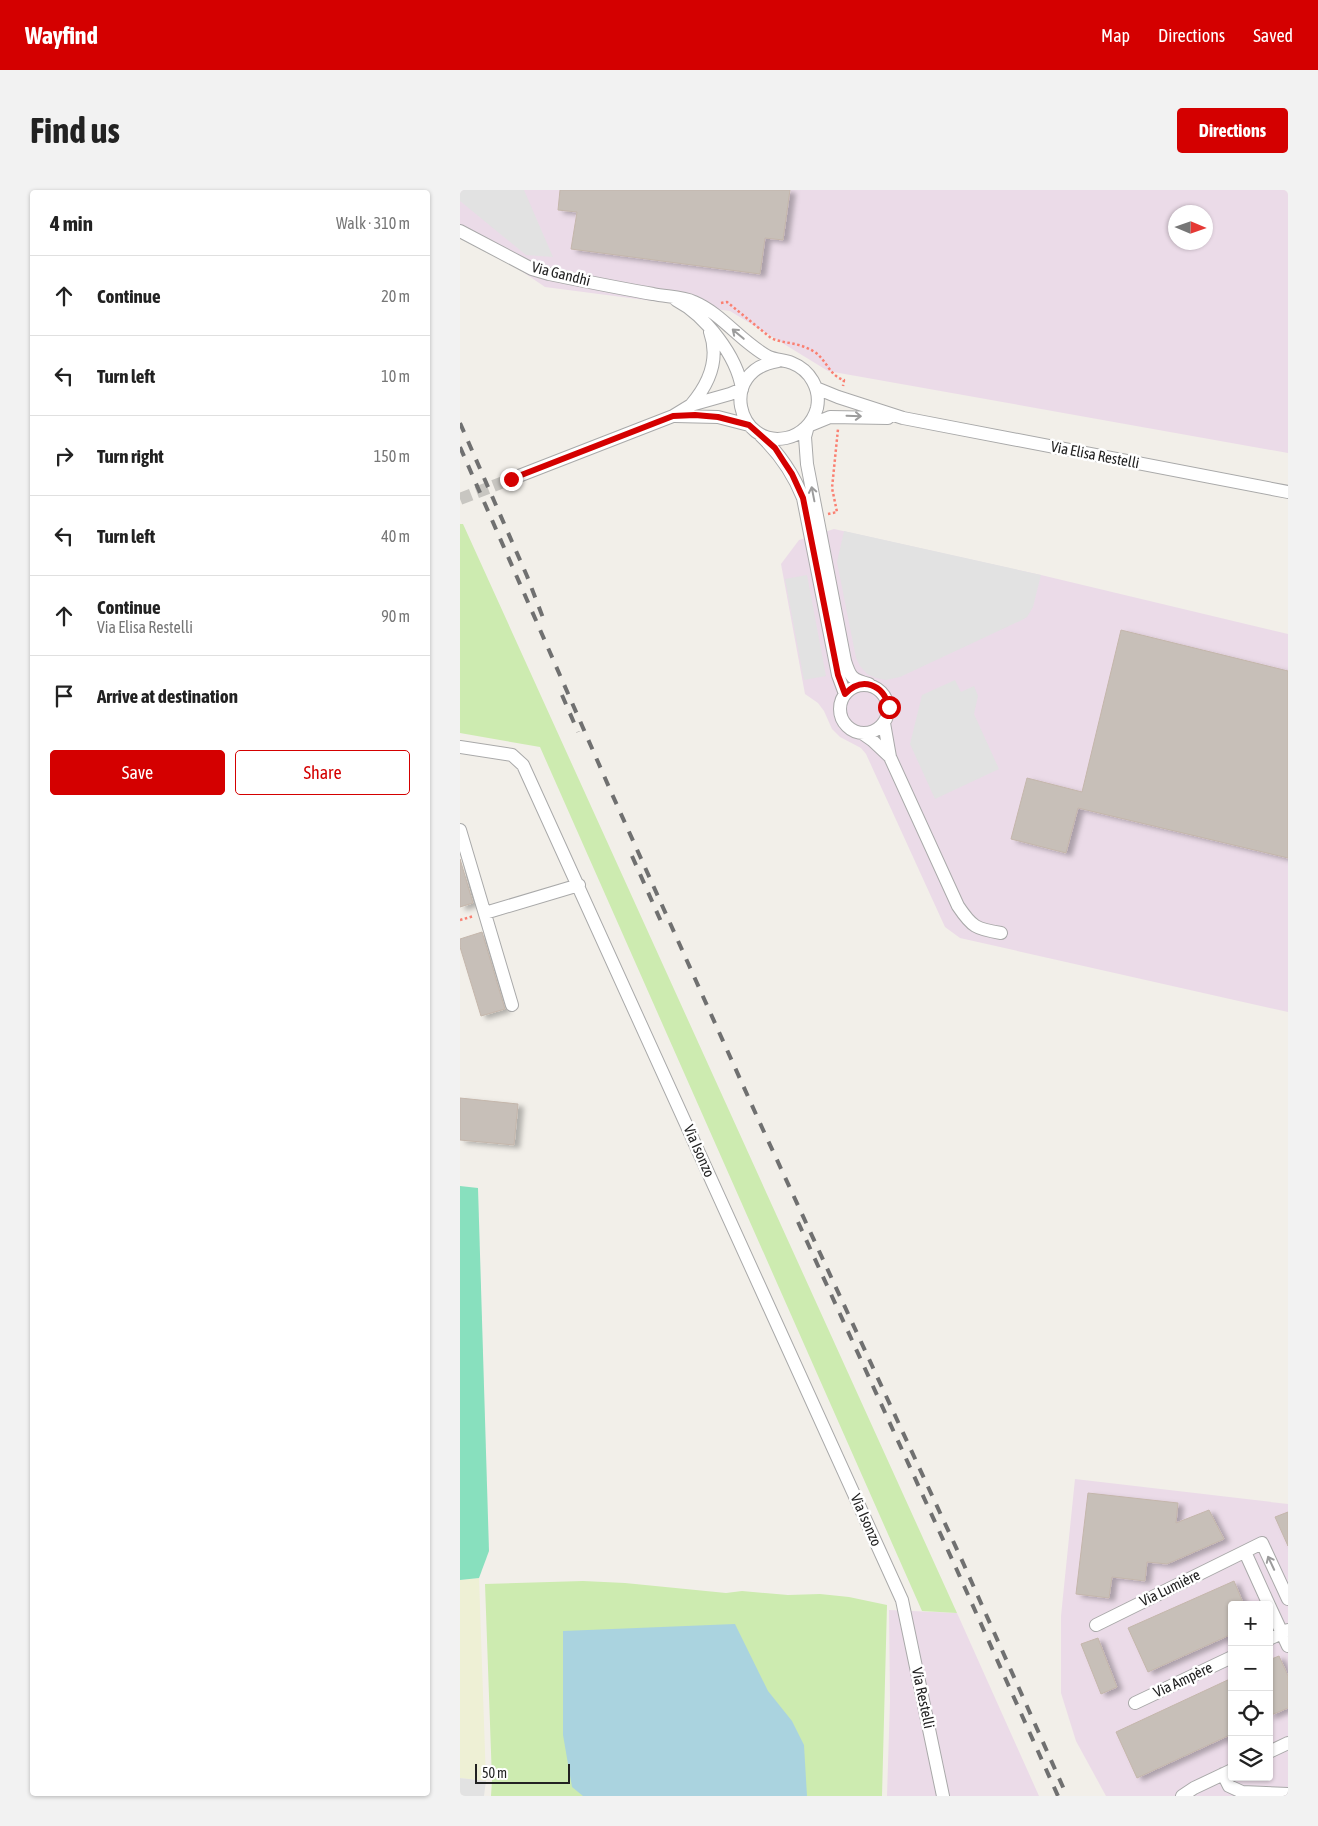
<!DOCTYPE html>
<html lang="en">
<head>
<meta charset="utf-8">
<style>
	body { margin:0; font-family:"Asap Condensed",sans-serif; background:#f2f2f2; color:#222 }
	.controls { position:absolute; right:15px; bottom:15px; display:grid; overflow:hidden; border-radius:5px; box-shadow:0 1px 4px #0004 }
	.controls button { width:45px; height:45px; display:grid; place-items:center; padding:0; border:0; border-bottom:1px solid #e0e0e0; background:#fff; color:#222; font:25px sans-serif }
	.compass { position:absolute; left:708px; top:15px; width:45px; height:45px; border-radius:50%; background:#fff; box-shadow:0 1px 4px #0004; rotate:92deg }
	.scale { position:absolute; left:15px; bottom:12px; width:95px; box-sizing:border-box; padding-left:5px; border:2px solid #222; border-top:0; font-size:14px; line-height:18px; white-space:nowrap; color:#222; -webkit-text-stroke:4px #fff; paint-order:stroke }
	.stop { position:absolute; width:15px; height:15px; margin:-11px; border:4px solid #d40000; border-radius:50%; background:#fff }
	.stop.end { background:#d40000; border-color:#fff; box-shadow:0 1px 5px #0008 }
	.list { margin:0; padding:0; list-style:none }
	h2 { display:flex; justify-content:space-between; align-items:center; height:65px; margin:0; padding:0 20px; font-size:21px }
	h2 small { font-size:16px; font-weight:400; color:#767676 }
	.list li { display:grid; grid-template-columns:32px 1fr auto; gap:15px; align-items:center; box-sizing:border-box; height:80px; padding:0 20px; border-top:1px solid #e0e0e0 }
	.list b { display:block; font-size:19px; white-space:nowrap }
	.list p { margin:0; font-size:16px; white-space:nowrap; color:#767676 }
	.list em { font-size:16px; font-style:normal; color:#767676 }
	.actions { display:flex; gap:10px; padding:15px 20px }
	.actions a { flex:1; padding:11px 0; border:1px solid #d40000; border-radius:5px; text-align:center; font-size:18px; color:#d40000 }
	.actions .main { background:#d40000; color:#fff }
	.icon { flex:none; width:28px; height:28px; fill:none; stroke:currentColor; stroke-width:2; stroke-linecap:round; stroke-linejoin:round }
	.map { position:relative; flex:none; width:828px; height:1606px; overflow:hidden; border-radius:5px }
	header { display:flex; align-items:center; gap:30px; box-sizing:border-box; height:70px; padding:0 25px; background:#d40000; color:#fff }
	header strong { font-size:24px }
	nav { display:flex; gap:28px; margin-inline-start:auto; font-size:18px }
	.intro { display:flex; align-items:center; justify-content:space-between; box-sizing:border-box; height:120px; padding:0 30px }
	h1 { margin:0; font-size:35px }
	.button { padding:12px 22px; border-radius:5px; background:#d40000; color:#fff; font-size:18px; font-weight:700 }
	main { display:flex; gap:30px; padding:0 30px }
	aside { flex:1; background:#fff; border-radius:5px; box-shadow:0 1px 4px #0004 }
	.map>svg:first-child { display:block }
</style>
</head>
<body>
<header>
<strong>Wayfind</strong>
<nav><a>Map</a><a>Directions</a><a>Saved</a></nav>
</header>
<div class="intro"><h1>Find us</h1><a class="button">Directions</a></div>
<main>
<aside>
<h2>4 min<small>Walk · 310 m</small></h2>
<ul class="list">
<li><svg class="icon" aria-label="ahead" viewBox="0 0 24 24"><path d="M12 20V5M6 11l6-6 6 6"/></svg><div><b>Continue</b></div><em>20 m</em></li>
<li><svg class="icon" aria-label="left" viewBox="0 0 24 24"><path d="M17 20v-9H6M10 6l-5 5 5 5"/></svg><div><b>Turn left</b></div><em>10 m</em></li>
<li><svg class="icon" aria-label="right" viewBox="0 0 24 24"><path d="M7 20v-9h11M14 6l5 5-5 5"/></svg><div><b>Turn right</b></div><em>150 m</em></li>
<li><svg class="icon" aria-label="left" viewBox="0 0 24 24"><path d="M17 20v-9H6M10 6l-5 5 5 5"/></svg><div><b>Turn left</b></div><em>40 m</em></li>
<li><svg class="icon" aria-label="ahead" viewBox="0 0 24 24"><path d="M12 20V5M6 11l6-6 6 6"/></svg><div><b>Continue</b><p>Via Elisa Restelli</p></div><em>90 m</em></li>
<li><svg class="icon" aria-label="arrive" viewBox="0 0 24 24"><path d="M6 21V4h12l-3 4 3 4H6"/></svg><div><b>Arrive at destination</b></div></li>
</ul>
<div class="actions"><a class="main">Save</a><a>Share</a></div>
</aside>
<div class="map">
<svg width="828" height="1606" viewBox="0 0 828 1606">
	<defs>
		<filter id="shadow"><feDropShadow dx="5.5" dy="3" stdDeviation="2.5" flood-color="#0004"/></filter>
	</defs>
	<rect width="100%" height="100%" fill="#f2efe9"/>
	<!-- industrial -->
	<path fill="#ebdbe8" fill-rule="evenodd" d="M 0,0 L 828,0 L 828,263 L 368,181 L 270,121 L 85,97 L 0,39 ZM 716,22 L 746,22 L 746,52 L 716,52 Z
		M 374,339 L 581,385 L 828,444 L 828,822 L 500,748 L 485,737 L 406,564 L 401,558 L 380,547 L 372,539 L 364,521 L 358,513 L 345,504 L 321,374 L 339,350 Z
		M 615,1289 L 828,1314 L 828,1606 L 646,1606 L 616,1551 L 601,1503 L 601,1426 ZM 772,1415 L 809,1415 L 809,1587 L 772,1587 Z
		M 429,1420 L 497,1423 L 579,1606 L 427,1606 L 430,1511 Z"/>
	<!-- farmland -->
	<path fill="#eef0d5" d="M 19,1388 L 26,1591 L 0,1588 L 0,1390 Z"/>
	<!-- grass -->
	<path fill="#cdebb0" d="M 0,334 L 3,334 L 497,1423 L 462,1421 L 80,557 L 0,543 Z
		M 123,1391 L 165,1393 L 266,1403 L 282,1401 L 328,1405 L 360,1404 L 389,1407 L 427,1415 L 422,1606 L 31,1606 L 32,1590 L 25,1394 Z"/>
	<!-- pitch -->
	<path fill="#88e0be" d="M 0,996 L 18,998 L 29,1361 L 19,1388 L 0,1390 Z"/>
	<!-- parking -->
	<path fill="#e2e2e2" d="M 0,0 L 64,0 L 93,67 L 66,65 L 0,11 Z
		M 384,341 L 581,385 L 573,417 L 567,427 L 562,430 L 440,487 L 426,490 L 416,488 L 407,484 L 400,476 L 396,468 L 377,372 Z
		M 347,385 L 366,486 L 344,490 L 325,389 Z
		M 495,490 L 501,502 L 514,496 L 518,506 L 514,524 L 539,579 L 475,609 L 450,554 L 462,505 Z
		M 0,1588 L 26,1591 L 24,1606 L 0,1606 Z"/>
	<!-- water -->
	<path fill="#aad3df" d="M 275,1434 L 308,1501 L 332,1531 L 344,1555 L 347,1606 L 123,1606 L 112,1597 L 103,1545 L 103,1441 Z"/>
	<!-- building -->
	<path fill="#c7bfb8" stroke="#c4b6ab" filter="url(#shadow)" d="M 100,0 L 330,0 L 323,50 L 305,48 L 300,84 L 111,59 L 117,22 L 98,20 Z
		M 661,440 L 828,481 L 828,668 L 618,618 L 606,663 L 551,649 L 567,588 L 622,602 Z
		M 0,669 L 13,713 L 0,717 Z
		M 22,742 L 45,819 L 21,826 L 0,757 L 0,749 Z
		M 0,908 L 58,914 L 54,955 L 0,950 Z
		M 628,1303 L 718,1313 L 716,1333 L 749,1320 L 764,1349 L 707,1374 L 687,1372 L 685,1391 L 652,1387 L 649,1408 L 616,1404 Z
		M 828,1322 L 828,1356 L 815,1327 Z
		M 774,1391 L 784,1415 L 772,1415 L 772,1444 L 688,1482 L 668,1438 Z
		M 638,1448 L 657,1497 L 641,1504 L 621,1454 Z
		M 819,1466 L 828,1486 L 828,1518 L 809,1526 L 809,1470 Z
		M 772,1488 L 772,1544 L 677,1588 L 656,1542 Z"/>
	<g fill="none" stroke-linecap="round" stroke-linejoin="round">
		<!-- minor-tunnel -->
		<path stroke="#c8c6c1" stroke-width="12" stroke-dasharray="12 6" stroke-linecap="butt" d="M 0,309 L 51,289"/>
		<defs>
			<path id="minor" d="M 0,41 L 72,79 L 89,84 C 124,91 158,98 193,104 C 206,107 222,106 234,112 C 262,124 280,151 307,166 C 315,170 324,170 332,173 C 350,180 361,199 357,218 C 353,233 341,245 326,248 C 278,258 257,181 318,171
				M 356,198 L 378,207 L 443,228 L 828,302
				M 231,215 C 249,194 260,170 250,142
				M 215,226 L 258,227 L 289,235
				M 301,246 C 320,264 333,283 343,308 L 378,485 L 385,504
				M 51,289 L 213,226 L 231,215 L 270,204 L 282,199 C 277,166 245,125 216,110
				M 409,494 C 392,490 390,487 385,471 L 347,274 L 345,247 L 348,236 L 370,227 L 428,228
				M380 519a24 24 0 1 1 48 0a24 24 0 1 1-48 0Z
				M 424,533 L 430,567 L 498,716 C 512,737 516,739 541,743
				M 402,543 L 412,550 L 430,567
				M 0,557 L 52,565 L 63,575 L 442,1410 L 483,1606
				M 0,640 L 52,815
				M 25,723 L 119,695
				M 785,1362 L 809,1415
				M 809,1415 L 828,1456
				M 636,1435 L 802,1353 L 828,1409
				M 809,1449 L 828,1440
				M 675,1513 L 772,1467
				M 809,1562 L 828,1553
				M 763,1584 L 769,1596 L 782,1602 L 828,1604
				M 722,1606 L 734,1598 L 772,1580"/>
		</defs>
		<!-- minor casing -->
		<use href="#minor" stroke="#a9a9a9" stroke-width="14"/>
		<!-- path -->
		<path stroke="#fa8072" stroke-width="2.5" stroke-dasharray="2.5 2.5" stroke-linecap="butt" d="M 261,113 L 267,112 L 311,148 C 324,154 338,152 353,161 C 366,168 369,186 384,190 L 383,196
			M 368,324 L 377,322 L 372,298 L 378,239
			M 0,730 L 14,726"/>
		<!-- minor -->
		<use href="#minor" stroke="#fff" stroke-width="12"/>
		<!-- rail -->
		<path stroke="#707070" stroke-width="4" stroke-dasharray="10 10" stroke-linecap="butt" d="M 0,233 L 67,386 L 85,433
			M 0,257 L 152,604 L 299,931 L 500,1366 L 607,1606
			M 102,505 L 118,542
			M 172,666 L 203,736
			M 338,1032 L 496,1378 L 598,1606"/>
	</g>
	<!-- one-way arrows -->
	<defs><path id="oneway-shaft" d="M-6 0H5M1.5-3L5.5 0L1.5 3" fill="none" stroke-width="1.6" stroke-linecap="round" stroke-linejoin="round" transform="scale(1.25)"/></defs>
	<g stroke="#9c9c9c">
		<use href="#oneway-shaft" transform="translate(278 144) rotate(-140)"/>
		<use href="#oneway-shaft" transform="translate(394 226) rotate(2)"/>
		<use href="#oneway-shaft" transform="translate(353 304) rotate(-101)"/>
		<use href="#oneway-shaft" transform="translate(811 1373) rotate(-115)"/>
	</g>
	<g fill="none" stroke-linecap="round" stroke-linejoin="round">
		<!-- route -->
		<path stroke="#d40000" stroke-width="6" d="M 51,289 L 213,226 L 235,225 L 258,227 L 289,235 L 315,258 L 324,272 L 332,284 L 343,308 L 378,485 L 385,504 C 402,486 423,494 429,517"/>
	</g>
	<g text-anchor="middle" stroke-width="5" stroke-linejoin="round" paint-order="stroke">
		<!-- street labels -->
		<g font-size="15" fill="#222" stroke="#fff">
			<text transform="translate(101 84) rotate(14)" y="5">Via Gandhi</text>
			<text transform="translate(635 265) rotate(11)" y="5">Via Elisa Restelli</text>
			<text transform="translate(239 961) rotate(66)" y="5">Via Isonzo</text>
			<text transform="translate(406 1330) rotate(66)" y="5">Via Isonzo</text>
			<text transform="translate(710 1398) rotate(-26)" y="5">Via Lumière</text>
			<text transform="translate(723 1490) rotate(-25)" y="5">Via Ampère</text>
			<text transform="translate(463 1508) rotate(78)" y="5">Via Restelli</text>
		</g>
	</g>
</svg>
<div class="controls">
<button>+</button>
<button>−</button>
<button><svg class="icon" aria-label="locate" viewBox="0 0 24 24"><circle cx="12" cy="12" r="6"/><path d="M12 2v4M12 18v4M2 12h4M18 12h4"/></svg></button>
<button><svg class="icon" aria-label="layers" viewBox="0 0 24 24"><path d="M12 4l9 5-9 5-9-5zM3 14l9 5 9-5"/></svg></button>
</div>
<svg class="compass" viewBox="-18 -18 36 36"><path d="M0-13l5 13h-10z" fill="#e53935"/><path d="M0 13l5-13h-10z" fill="#767676"/></svg>
<div class="scale">50 m</div>
<div class="stop" style="left:429px;top:517px"></div>
<div class="stop end" style="left:51px;top:289px"></div>
</div>
</main>
</body>
</html>
